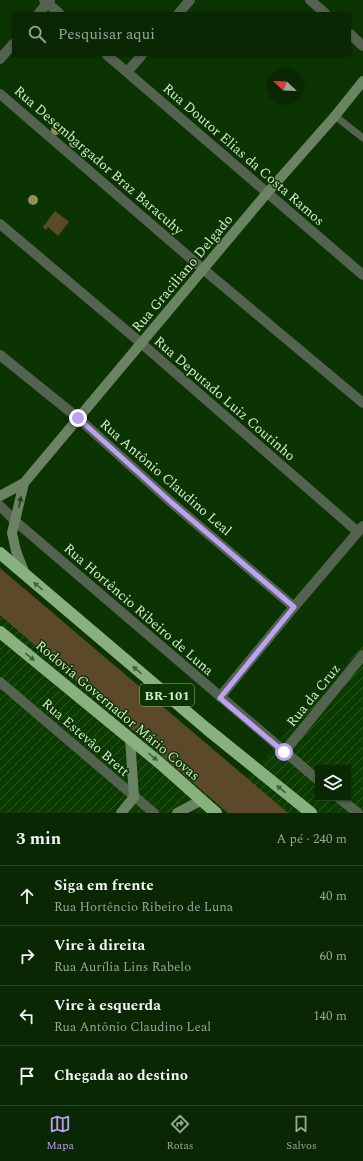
<!DOCTYPE html>
<html lang="pt">
<head>
<meta charset="utf-8">
<style>
	body { margin:0; font-family:Spectral,serif; background:#163311; color:#f1f3f6 }
	.controls { position:absolute; right:12px; bottom:12px; display:grid; overflow:hidden; border-radius:0px; box-shadow:0 1px 3px #0004 }
	.controls button { width:36px; height:36px; display:grid; place-items:center; padding:0; border:0; border-bottom:1px solid #294424; background:#082702; color:#f1f3f6; font:20px sans-serif }
	.compass { position:absolute; left:267px; top:68px; width:36px; height:36px; border-radius:50%; background:#082702; box-shadow:0 1px 3px #0004; rotate:293deg }
	.stop { position:absolute; width:12px; height:12px; margin:-9px; border:3px solid #bca0f2; border-radius:50%; background:#fff }
	.stop.end { background:#bca0f2; border-color:#fff; box-shadow:0 1px 4px #0008 }
	.list { margin:0; padding:0; list-style:none }
	h2 { display:flex; justify-content:space-between; align-items:center; height:52px; margin:0; padding:0 16px; font-size:17px }
	h2 small { font-size:13px; font-weight:400; color:#98a599 }
	.list li { display:grid; grid-template-columns:26px 1fr auto; gap:12px; align-items:center; box-sizing:border-box; height:60px; padding:0 16px; border-top:1px solid #294424 }
	.list b { display:block; font-size:15px; white-space:nowrap }
	.list p { margin:0; font-size:13px; white-space:nowrap; color:#98a599 }
	.list em { font-size:13px; font-style:normal; color:#98a599 }
	.icon { flex:none; width:22px; height:22px; fill:none; stroke:currentColor; stroke-width:2; stroke-linecap:round; stroke-linejoin:round }
	.map { position:relative; flex:none; width:363px; height:813px; overflow:hidden }
	.search { position:absolute; background:#082702; box-shadow:0 1px 3px #0004; left:12px; right:12px; top:12px; height:44px; display:flex; align-items:center; gap:10px; box-sizing:border-box; padding:0 14px; border-radius:0px; color:#98a599; font-size:15px }
	.sheet { height:292px; background:#082702 }
	nav { display:flex; justify-content:space-around; align-items:center; box-sizing:border-box; height:56px; border-top:1px solid #294424; background:#082702; font-size:11px; color:#98a599 }
	nav a { display:grid; justify-items:center; gap:2px }
	nav .on { color:#bca0f2 }
	.map>svg:first-child { display:block }
</style>
</head>
<body>
<div class="map">
<svg width="363" height="813" viewBox="0 0 363 813">
	<defs>
		<pattern id="industrial-furrows" width="10" height="10" patternUnits="userSpaceOnUse"><rect width="10" height="10" fill="#0c3b00"/><path d="M-1 1l2-2M0 10L10 0M9 11l2-2" fill="none" stroke="#2e5824"/></pattern>
	</defs>
	<rect width="100%" height="100%" fill="#0b3402"/>
	<!-- industrial -->
	<path fill="url(#industrial-furrows)" fill-rule="evenodd" d="M 0,593 L 236,791 L 363,645 L 363,813 L 0,813 ZM 318,768 L 348,768 L 348,798 L 318,798 Z"/>
	<!-- grass -->
	<path fill="#5b492a" d="M 55,211 L 69,222 L 58,236 L 48,227 L 46,230 L 43,227 Z
		M 0,568 L 288,813 L 228,813 L 0,615 Z"/>
	<g fill="none" stroke-linecap="round" stroke-linejoin="round">
		<!-- lane -->
		<path stroke="#53634f" stroke-width="7" d="M 335,116 L 363,138"/>
		<!-- street -->
		<path stroke="#53634f" stroke-width="10" d="M 44,0 L 59,13
			M 310,0 L 325,13
			M 39,13 L 50,0
			M 179,13 L 190,0
			M 350,34 L 363,46
			M 107,55 L 363,275
			M 0,59 L 13,44
			M 127,72 L 142,55
			M 0,94 L 203,269 L 363,403
			M 0,224 L 141,343 L 358,532
			M 0,355 L 78,418 L 172,503 L 294,607
			M 0,506 L 15,521 L 318,780
			M 0,682 L 154,813
			M 220,697 L 294,607 L 363,526
			M 284,752 L 363,655
			M 339,798 L 358,813"/>
		<!-- secondary -->
		<path stroke="#698363" stroke-width="10" d="M 24,483 L 12,533 L 16,551 L 25,574
			M 0,496 L 24,483 L 267,193 L 335,116 L 363,81
			M 121,813 L 134,797 L 130,738
			M 177,813 L 202,800"/>
		<!-- highway -->
		<path stroke="#89b180" stroke-width="12" d="M 0,553 L 207,729 L 311,813
			M 0,632 L 161,764 L 216,813"/>
	</g>
	<!-- trees -->
	<g fill="#918f56">
		<circle cx="56" cy="130" r="5"/>
		<circle cx="74" cy="143" r="5"/>
		<circle cx="33" cy="200" r="5"/>
	</g>
	<!-- one-way arrows -->
	<defs><path id="oneway-solid" d="M-6-.8H1V-3.2L6.5 0L1 3.2V.8H-6Z"/></defs>
	<use fill="#1e4415" href="#oneway-solid" transform="translate(20 502) rotate(-77)"/>
	<g fill="#3d6634">
		<use href="#oneway-solid" transform="translate(38 586) rotate(-140)"/>
		<use href="#oneway-solid" transform="translate(30 657) rotate(39)"/>
		<use href="#oneway-solid" transform="translate(137 670) rotate(-140)"/>
		<use href="#oneway-solid" transform="translate(153 757) rotate(39)"/>
		<use href="#oneway-solid" transform="translate(281 789) rotate(-141)"/>
	</g>
	<g fill="none" stroke-linecap="round" stroke-linejoin="round">
		<!-- route -->
		<path stroke="#bca0f2" stroke-width="5" d="M 78,418 L 172,503 L 294,607 L 220,698 L 284,752"/>
	</g>
	<g text-anchor="middle" stroke-width="3" stroke-linejoin="round" paint-order="stroke">
		<!-- shield labels -->
		<rect fill="#0b3402" stroke="#98b492" stroke-width="1" x="140" y="684" width="54" height="22" rx="3"/>
		<g font-size="13" font-weight="bold" fill="#d4ebcf">
			<text x="167" y="700">BR-101</text>
		</g>
		<!-- street labels -->
		<g font-size="14" fill="#d4ebcf" stroke="#0b3402">
			<text transform="translate(244 154) rotate(41)" y="5">Rua Doutor Elias da Costa Ramos</text>
			<text transform="translate(99 160) rotate(41)" y="5">Rua Desembargador Braz Baracuhy</text>
			<text transform="translate(182 273) rotate(-50)" y="5">Rua Graciliano Delgado</text>
			<text transform="translate(225 398) rotate(41)" y="5">Rua Deputado Luiz Coutinho</text>
			<text transform="translate(166 477) rotate(41)" y="5">Rua Antônio Claudino Leal</text>
			<text transform="translate(139 609) rotate(41)" y="5">Rua Hortêncio Ribeiro de Luna</text>
			<text transform="translate(313 695) rotate(-51)" y="5">Rua da Cruz</text>
			<text transform="translate(118 710) rotate(40)" y="5">Rodovia Governador Mário Covas</text>
			<text transform="translate(86 737) rotate(41)" y="5">Rua Estevão Brett</text>
		</g>
	</g>
</svg>
<div class="controls">
<button><svg class="icon" aria-label="layers" viewBox="0 0 24 24"><path d="M12 4l9 5-9 5-9-5zM3 14l9 5 9-5"/></svg></button>
</div>
<svg class="compass" viewBox="-18 -18 36 36"><path d="M0-13l5 13h-10z" fill="#e53935"/><path d="M0 13l5-13h-10z" fill="#98a599"/></svg>
<div class="stop" style="left:284px;top:752px"></div>
<div class="stop end" style="left:78px;top:418px"></div>
<div class="search"><svg class="icon" aria-label="search" viewBox="0 0 24 24"><circle cx="10" cy="10" r="6"/><path d="M15 15l6 6"/></svg>Pesquisar aqui</div>
</div>
<section class="sheet">
<h2>3 min<small>A pé · 240 m</small></h2>
<ul class="list">
<li><svg class="icon" aria-label="ahead" viewBox="0 0 24 24"><path d="M12 20V5M6 11l6-6 6 6"/></svg><div><b>Siga em frente</b><p>Rua Hortêncio Ribeiro de Luna</p></div><em>40 m</em></li>
<li><svg class="icon" aria-label="right" viewBox="0 0 24 24"><path d="M7 20v-9h11M14 6l5 5-5 5"/></svg><div><b>Vire à direita</b><p>Rua Aurília Lins Rabelo</p></div><em>60 m</em></li>
<li><svg class="icon" aria-label="left" viewBox="0 0 24 24"><path d="M17 20v-9H6M10 6l-5 5 5 5"/></svg><div><b>Vire à esquerda</b><p>Rua Antônio Claudino Leal</p></div><em>140 m</em></li>
<li><svg class="icon" aria-label="arrive" viewBox="0 0 24 24"><path d="M6 21V4h12l-3 4 3 4H6"/></svg><div><b>Chegada ao destino</b></div></li>
</ul>
</section>
<nav>
<a class="on"><svg class="icon" aria-label="map" viewBox="0 0 24 24"><path d="M3 6l6-2 6 2 6-2v14l-6 2-6-2-6 2zM9 4v14M15 6v14"/></svg>Mapa</a>
<a><svg class="icon" aria-label="directions" viewBox="0 0 24 24"><path d="M12 3l9 9-9 9-9-9zM9 14v-3h6M13 9l2 2-2 2"/></svg>Rotas</a>
<a><svg class="icon" aria-label="saved" viewBox="0 0 24 24"><path d="M7 4h10v16l-5-4-5 4z"/></svg>Salvos</a>
</nav>
</body>
</html>
